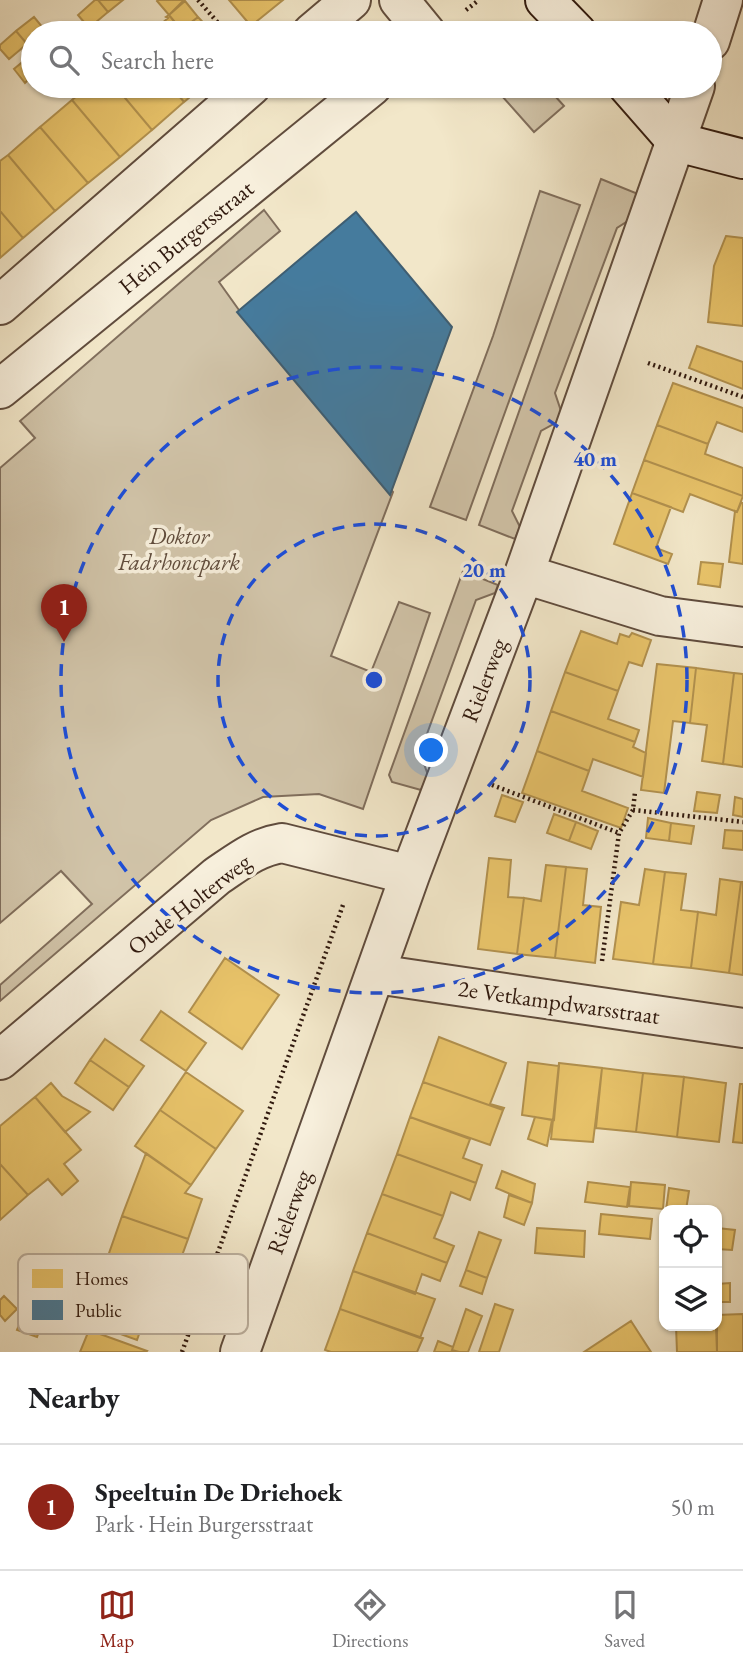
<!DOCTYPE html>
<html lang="en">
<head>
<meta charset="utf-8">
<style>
	body { margin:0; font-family:"EB Garamond",serif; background:#f6f6f6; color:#202124 }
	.controls { position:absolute; right:21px; bottom:21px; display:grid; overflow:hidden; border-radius:14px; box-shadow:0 2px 5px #0004 }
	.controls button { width:63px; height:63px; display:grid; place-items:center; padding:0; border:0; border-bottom:2px solid #e0e0e0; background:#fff; color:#202124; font:35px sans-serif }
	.you { position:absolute; left:432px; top:751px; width:24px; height:24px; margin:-18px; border:5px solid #fff; border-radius:50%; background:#1a73e8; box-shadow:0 0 0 10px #1a73e833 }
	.badge { display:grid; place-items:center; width:46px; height:46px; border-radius:50%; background:#8f2418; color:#fff; font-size:23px; font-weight:700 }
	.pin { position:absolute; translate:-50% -58px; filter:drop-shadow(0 2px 4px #0008) }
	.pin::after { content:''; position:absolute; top:37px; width:24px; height:21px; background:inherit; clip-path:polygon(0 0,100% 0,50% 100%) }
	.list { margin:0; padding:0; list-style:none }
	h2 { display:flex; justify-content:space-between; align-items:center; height:91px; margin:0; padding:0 28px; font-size:30px }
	h2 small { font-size:23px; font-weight:400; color:#757577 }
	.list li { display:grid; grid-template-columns:46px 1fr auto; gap:21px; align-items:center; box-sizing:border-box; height:126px; padding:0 28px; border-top:2px solid #e0e0e0 }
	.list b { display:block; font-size:26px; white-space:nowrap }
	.list p { margin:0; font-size:23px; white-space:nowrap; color:#757577 }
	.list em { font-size:23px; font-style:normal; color:#757577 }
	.icon { flex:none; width:38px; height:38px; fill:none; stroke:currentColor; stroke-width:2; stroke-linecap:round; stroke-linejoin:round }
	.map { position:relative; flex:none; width:743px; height:1352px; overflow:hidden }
	.search { position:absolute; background:#fff; box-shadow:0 2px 5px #0004; left:21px; right:21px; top:21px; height:77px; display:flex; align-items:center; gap:18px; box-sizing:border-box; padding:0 24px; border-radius:38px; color:#757577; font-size:26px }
	.sheet { height:217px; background:#fff }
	nav { display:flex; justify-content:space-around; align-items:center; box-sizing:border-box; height:98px; border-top:2px solid #e0e0e0; background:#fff; font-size:19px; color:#757577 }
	nav a { display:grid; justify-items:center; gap:4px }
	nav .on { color:#8f2418 }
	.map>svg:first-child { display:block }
</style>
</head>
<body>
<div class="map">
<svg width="743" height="1352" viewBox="0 0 743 1352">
	<rect width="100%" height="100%" fill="#f2e7c9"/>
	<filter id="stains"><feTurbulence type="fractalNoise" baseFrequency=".00286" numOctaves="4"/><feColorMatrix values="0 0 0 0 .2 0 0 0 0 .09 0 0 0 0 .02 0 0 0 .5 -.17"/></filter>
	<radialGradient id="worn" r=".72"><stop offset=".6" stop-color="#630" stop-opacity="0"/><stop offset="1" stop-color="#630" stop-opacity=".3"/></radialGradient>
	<!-- green -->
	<path fill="#d1c4a9" stroke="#806e5c" stroke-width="2" d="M 493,86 L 546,86 L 564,106 L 534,132 Z
		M 601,179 L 643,196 L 634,217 L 617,228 L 555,393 L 562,414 L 559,421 L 541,431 L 512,511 L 520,527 L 515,539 L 479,525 Z
		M 540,191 L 580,205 L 466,520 L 430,507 L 493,336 Z
		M 264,210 L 280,231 L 219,282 L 256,334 L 393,492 L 331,656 L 371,672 L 399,602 L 430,613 L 363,809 L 319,794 L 263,797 L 211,820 L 0,1001 L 0,985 L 92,904 L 61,871 L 0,923 L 0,468 L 35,438 L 20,421 Z
		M 463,571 L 498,585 L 495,593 L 476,600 L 420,753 L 428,775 L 421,790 L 392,782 L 389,775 Z"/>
	<!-- homes -->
	<path fill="#e9c46a" stroke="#b2914e" stroke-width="2" d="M 95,0 L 98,0 L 108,12 L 89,28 L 78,15 Z
		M 98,0 L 123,0 L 108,12 Z
		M 184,0 L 169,15 L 157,1 L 158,0 Z
		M 229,0 L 283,0 L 251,26 Z
		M 185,1 L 198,17 L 181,30 L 169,15 Z
		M 169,15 L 184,33 L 151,33 L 168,18 L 166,17 Z
		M 34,17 L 44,29 L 39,33 L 33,33 L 33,38 L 27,44 L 16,31 Z
		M 198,17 L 210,30 L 207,33 L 184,33 L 181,30 Z
		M 16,31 L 27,44 L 9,59 L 0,49 L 0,45 Z
		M 32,54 L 33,75 L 25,83 L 14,69 Z
		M 89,86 L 115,86 L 152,130 L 120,157 L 72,100 Z
		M 115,86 L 171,86 L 184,102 L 152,130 Z
		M 171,86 L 203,86 L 184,102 Z
		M 72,100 L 120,157 L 88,183 L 40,127 Z
		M 40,127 L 88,183 L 55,211 L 8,155 Z
		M 8,155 L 55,211 L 23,238 L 0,211 L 0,161 Z
		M 0,211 L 23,238 L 0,258 Z
		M 726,236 L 743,238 L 743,326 L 708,322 L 714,266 Z
		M 697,346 L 743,362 L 743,389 L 689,368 Z
		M 673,383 L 743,408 L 743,432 L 717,422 L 708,444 L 657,425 Z
		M 657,425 L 708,444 L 705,454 L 743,468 L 743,496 L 644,460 Z
		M 644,460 L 743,496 L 737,512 L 690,494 L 683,512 L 632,493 Z
		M 632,493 L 671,507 L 656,548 L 672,554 L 668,564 L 614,544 Z
		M 741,503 L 743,503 L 743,564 L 729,562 L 735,511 L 737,512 Z
		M 701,562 L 723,564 L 720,587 L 698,584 Z
		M 581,631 L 617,644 L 620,634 L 629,637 L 632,633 L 651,640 L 642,666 L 629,662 L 618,691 L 565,672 Z
		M 657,664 L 696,668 L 690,723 L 673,721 L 664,793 L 641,790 Z
		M 696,668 L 734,673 L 723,764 L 702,761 L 707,725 L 690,723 Z
		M 565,672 L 618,691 L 608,719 L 639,730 L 635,742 L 551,711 Z
		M 734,673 L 743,674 L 743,767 L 723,764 Z
		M 551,711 L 635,742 L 633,747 L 646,753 L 643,777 L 593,759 L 589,771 L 537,751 Z
		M 537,751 L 589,771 L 582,791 L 628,808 L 621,828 L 522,793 Z
		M 697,792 L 720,795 L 717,813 L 694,811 Z
		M 502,795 L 523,802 L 515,822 L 495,816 Z
		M 735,797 L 743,799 L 743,817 L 733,815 Z
		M 554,814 L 576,822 L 569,841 L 547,833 Z
		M 648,818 L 671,823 L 669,841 L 646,838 Z
		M 576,822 L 598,831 L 591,849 L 569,841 Z
		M 671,823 L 694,826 L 691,844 L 669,841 Z
		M 725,830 L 743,831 L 743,850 L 723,848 Z
		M 489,858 L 511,860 L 508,897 L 524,898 L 517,954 L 478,949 Z
		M 546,865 L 566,867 L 555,958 L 517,954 L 524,898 L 541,901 Z
		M 566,867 L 587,869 L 583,905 L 601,907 L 595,963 L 555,958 Z
		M 645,869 L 665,872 L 653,964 L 613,959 L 621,902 L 639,905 Z
		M 665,872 L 686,874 L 681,910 L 698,912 L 691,968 L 653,964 Z
		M 720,879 L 741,882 L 729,973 L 691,968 L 698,912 L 716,915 Z
		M 741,882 L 743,882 L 743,975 L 729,973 Z
		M 225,958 L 279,995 L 242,1049 L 189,1012 Z
		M 161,1011 L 206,1043 L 186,1071 L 141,1040 Z
		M 439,1037 L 506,1063 L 490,1104 L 504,1108 L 503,1110 L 423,1082 Z
		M 105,1039 L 144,1066 L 129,1087 L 90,1060 Z
		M 90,1060 L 129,1087 L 113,1110 L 75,1083 Z
		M 528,1062 L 559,1066 L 554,1120 L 522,1115 Z
		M 559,1063 L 602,1068 L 593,1142 L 551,1139 Z
		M 602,1068 L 643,1073 L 636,1132 L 596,1128 Z
		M 186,1072 L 243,1111 L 216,1149 L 160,1110 Z
		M 643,1073 L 684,1077 L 677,1137 L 636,1132 Z
		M 684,1077 L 726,1083 L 719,1142 L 677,1137 Z
		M 423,1082 L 503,1110 L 490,1145 L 410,1117 Z
		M 51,1083 L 62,1096 L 90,1112 L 65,1132 L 35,1097 Z
		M 740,1084 L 743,1084 L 743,1143 L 733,1142 Z
		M 35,1097 L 81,1150 L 64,1164 L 78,1181 L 62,1195 L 48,1179 L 28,1195 L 0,1164 L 0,1126 Z
		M 160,1110 L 216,1149 L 191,1185 L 135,1146 Z
		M 410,1117 L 470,1139 L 463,1158 L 482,1165 L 476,1183 L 397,1154 Z
		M 535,1117 L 552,1120 L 547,1146 L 528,1139 Z
		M 146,1153 L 191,1185 L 185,1193 L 202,1199 L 188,1239 L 122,1216 Z
		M 397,1154 L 476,1183 L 470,1200 L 451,1192 L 443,1216 L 382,1194 Z
		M 0,1164 L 28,1195 L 0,1220 Z
		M 502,1171 L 535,1184 L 532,1203 L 496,1188 Z
		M 588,1182 L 630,1187 L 627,1207 L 585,1202 Z
		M 631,1182 L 665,1185 L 663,1209 L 629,1206 Z
		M 669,1188 L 689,1191 L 686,1210 L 666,1210 Z
		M 382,1194 L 443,1216 L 434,1238 L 454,1246 L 447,1263 L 367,1233 Z
		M 509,1195 L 532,1203 L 524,1225 L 504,1217 Z
		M 601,1214 L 652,1219 L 650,1239 L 599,1234 Z
		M 122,1216 L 188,1239 L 172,1283 L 107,1259 Z
		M 537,1228 L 585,1231 L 584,1257 L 535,1253 Z
		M 717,1228 L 735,1230 L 732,1250 L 717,1249 Z
		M 479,1232 L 501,1240 L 487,1278 L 466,1270 Z
		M 367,1233 L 447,1263 L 440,1281 L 422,1274 L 415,1294 L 353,1271 Z
		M 107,1259 L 172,1283 L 156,1327 L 143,1323 L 137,1340 L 29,1301 L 52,1272 L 96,1288 Z
		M 466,1270 L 487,1278 L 482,1294 L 460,1286 Z
		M 353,1271 L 435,1299 L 420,1338 L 340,1309 Z
		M 730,1283 L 730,1302 L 717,1302 L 717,1284 Z
		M 4,1296 L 17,1309 L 5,1321 L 0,1315 L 0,1300 Z
		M 29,1301 L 48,1308 L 37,1337 L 17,1330 Z
		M 495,1304 L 513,1310 L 499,1352 L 479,1352 Z
		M 340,1309 L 423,1338 L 417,1352 L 331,1352 L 325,1350 Z
		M 466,1309 L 482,1316 L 468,1352 L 459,1352 L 452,1350 Z
		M 743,1314 L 743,1352 L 717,1352 L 717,1315 Z
		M 631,1321 L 651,1352 L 584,1352 Z
		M 676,1326 L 716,1326 L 717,1352 L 677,1352 Z
		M 89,1330 L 147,1351 L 146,1352 L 80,1352 Z
		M 438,1341 L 453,1347 L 452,1350 L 459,1352 L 434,1352 Z"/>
	<!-- public -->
	<path fill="#457b9d" stroke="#3f5e72" stroke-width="2" d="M 356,212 L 452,327 L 390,495 L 237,312 Z"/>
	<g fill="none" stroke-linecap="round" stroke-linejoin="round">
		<defs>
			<path id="street" d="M 399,0 L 426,33
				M 312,33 L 351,0
				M 710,41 L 723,0
				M 0,305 L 251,86
				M 0,389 L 372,86
				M 524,574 L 660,616 L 743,627
				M 376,974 L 743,1028
				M 0,1060 L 217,876 C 238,862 256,847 282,843 L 410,875
				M 240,1352 L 410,875 L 524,574 L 695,86"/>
			<path id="secondary" d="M 545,0 L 577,33
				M 628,86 L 677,142 L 743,159"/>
		</defs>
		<!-- street casing -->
		<use href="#street" stroke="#604c3d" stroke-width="42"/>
		<!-- secondary casing -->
		<use href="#secondary" stroke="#30190e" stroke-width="42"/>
		<!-- path -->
		<path stroke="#30190e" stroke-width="4.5" stroke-dasharray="2 3.5" stroke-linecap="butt" d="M 198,0 L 227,33
			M 466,10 L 479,0
			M 648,363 L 743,397
			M 492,785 L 619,833
			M 633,810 L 743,822
			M 602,961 L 619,833 L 633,810 L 635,792
			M 182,1352 L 343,905"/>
		<!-- street -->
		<use href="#street" stroke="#f7efdc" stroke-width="38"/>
		<!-- secondary -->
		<use href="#secondary" stroke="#f7efdc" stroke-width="38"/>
	</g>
	<!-- distance rings -->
	<g fill="none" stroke="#1d4ed8" stroke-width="3.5" stroke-dasharray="12 9">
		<circle cx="374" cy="680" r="156"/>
		<circle cx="374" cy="680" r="313"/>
	</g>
	<g text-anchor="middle" stroke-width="7" stroke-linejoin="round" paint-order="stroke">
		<!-- street labels -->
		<g font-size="23" fill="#30190e" stroke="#f7efdc">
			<text transform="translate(186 237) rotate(-39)" y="8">Hein Burgersstraat</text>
			<text transform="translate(484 680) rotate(-69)" y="8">Rielerweg</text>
			<text transform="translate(189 904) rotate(-38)" y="8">Oude Holterweg</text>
			<text transform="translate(559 1002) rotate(8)" y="8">2e Vetkampdwarsstraat</text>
			<text transform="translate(289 1212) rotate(-70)" y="8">Rielerweg</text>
		</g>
		<!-- park labels -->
		<g font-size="23" font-style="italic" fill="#604c3c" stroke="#f7efdc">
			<text x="179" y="544">Doktor<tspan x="179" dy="26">Fadrhoncpark</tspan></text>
		</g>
	</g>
	<!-- legend -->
	<rect x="18" y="1254" width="230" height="80" rx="10" fill="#f7efdc" stroke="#bbaf9e" stroke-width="2"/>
	<rect x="32" y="1269" width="31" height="19" fill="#e9c46a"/>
	<rect x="32" y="1300" width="31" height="20" fill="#457b9d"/>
	<g font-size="19" fill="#30190e">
		<text x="75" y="1285">Homes</text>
		<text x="75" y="1317">Public</text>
	</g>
	<circle cx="374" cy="680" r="10" fill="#1d4ed8" stroke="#f7efdc" stroke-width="3.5"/>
	<g font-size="21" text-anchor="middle" font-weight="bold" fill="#1d4ed8" stroke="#f7efdc" stroke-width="7" stroke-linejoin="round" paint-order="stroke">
		<text x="595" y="466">40 m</text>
		<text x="484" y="577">20 m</text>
	</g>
	<rect width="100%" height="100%" filter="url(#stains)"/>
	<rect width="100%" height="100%" fill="url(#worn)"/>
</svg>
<div class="controls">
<button><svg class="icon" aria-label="locate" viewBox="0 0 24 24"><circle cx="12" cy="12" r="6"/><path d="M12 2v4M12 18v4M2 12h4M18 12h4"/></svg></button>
<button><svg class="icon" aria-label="layers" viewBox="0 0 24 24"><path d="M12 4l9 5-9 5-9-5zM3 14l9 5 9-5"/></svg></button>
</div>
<div class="you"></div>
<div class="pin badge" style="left:64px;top:642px">1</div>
<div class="search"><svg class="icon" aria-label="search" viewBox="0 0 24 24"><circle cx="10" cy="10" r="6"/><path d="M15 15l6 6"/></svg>Search here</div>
</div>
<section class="sheet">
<h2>Nearby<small></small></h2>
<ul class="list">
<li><span class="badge">1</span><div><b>Speeltuin De Driehoek</b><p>Park · Hein Burgersstraat</p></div><em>50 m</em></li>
</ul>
</section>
<nav>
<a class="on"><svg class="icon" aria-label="map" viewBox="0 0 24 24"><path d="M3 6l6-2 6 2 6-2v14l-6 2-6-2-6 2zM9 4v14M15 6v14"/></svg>Map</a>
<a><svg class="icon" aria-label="directions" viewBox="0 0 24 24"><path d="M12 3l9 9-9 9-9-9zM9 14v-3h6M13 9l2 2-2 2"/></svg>Directions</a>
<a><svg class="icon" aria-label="saved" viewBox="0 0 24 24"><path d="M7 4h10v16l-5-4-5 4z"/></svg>Saved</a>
</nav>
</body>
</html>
